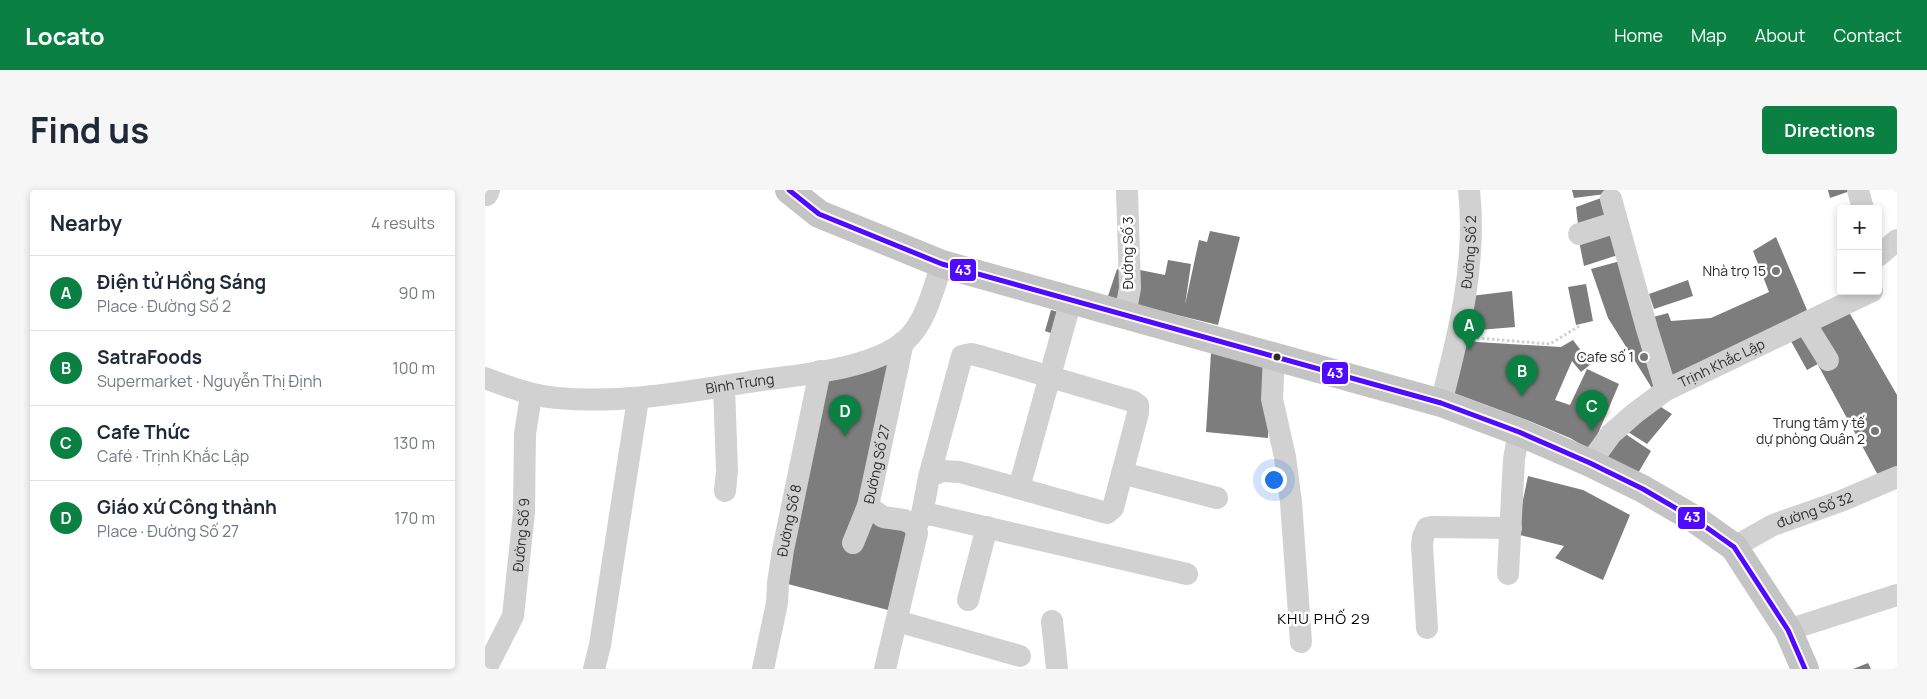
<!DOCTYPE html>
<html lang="en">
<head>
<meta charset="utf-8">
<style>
	body { margin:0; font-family:Manrope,sans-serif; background:#f6f6f7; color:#1f2937 }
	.controls { position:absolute; right:15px; top:15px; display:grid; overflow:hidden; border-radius:5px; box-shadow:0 2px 8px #0003 }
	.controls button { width:45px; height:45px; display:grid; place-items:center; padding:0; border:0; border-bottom:1px solid #e0e1e3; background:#fff; color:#1f2937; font:25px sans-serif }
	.you { position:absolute; left:788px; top:289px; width:18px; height:18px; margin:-12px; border:4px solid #fff; border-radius:50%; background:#1a73e8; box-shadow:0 0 0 8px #1a73e833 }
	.badge { display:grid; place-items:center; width:32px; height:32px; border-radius:50%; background:#0b8043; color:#fff; font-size:16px; font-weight:700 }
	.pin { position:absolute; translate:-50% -41px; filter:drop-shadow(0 1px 2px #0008) }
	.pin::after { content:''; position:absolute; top:26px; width:18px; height:15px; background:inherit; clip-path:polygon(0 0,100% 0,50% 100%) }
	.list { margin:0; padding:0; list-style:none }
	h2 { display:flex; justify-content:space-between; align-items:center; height:65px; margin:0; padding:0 20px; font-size:21px }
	h2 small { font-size:16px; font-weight:400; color:#747a83 }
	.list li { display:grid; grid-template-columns:32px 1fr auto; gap:15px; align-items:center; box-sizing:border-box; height:75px; padding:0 20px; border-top:1px solid #e0e1e3 }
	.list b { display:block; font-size:19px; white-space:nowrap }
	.list p { margin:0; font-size:16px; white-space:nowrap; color:#747a83 }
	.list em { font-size:16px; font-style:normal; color:#747a83 }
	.map { position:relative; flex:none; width:1412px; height:479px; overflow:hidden; border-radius:5px }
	header { display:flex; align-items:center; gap:30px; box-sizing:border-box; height:70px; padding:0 25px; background:#0b8043; color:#fff }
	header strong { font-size:24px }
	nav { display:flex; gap:28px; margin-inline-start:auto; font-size:18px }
	.intro { display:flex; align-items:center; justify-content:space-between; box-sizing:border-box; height:120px; padding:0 30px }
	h1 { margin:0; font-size:35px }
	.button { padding:12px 22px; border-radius:5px; background:#0b8043; color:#fff; font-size:18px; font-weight:700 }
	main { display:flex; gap:30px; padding:0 30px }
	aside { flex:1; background:#fff; border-radius:5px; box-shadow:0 2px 8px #0003 }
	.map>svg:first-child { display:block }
</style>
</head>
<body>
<header>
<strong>Locato</strong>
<nav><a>Home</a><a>Map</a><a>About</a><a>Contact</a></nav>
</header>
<div class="intro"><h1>Find us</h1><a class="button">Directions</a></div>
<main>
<aside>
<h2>Nearby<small>4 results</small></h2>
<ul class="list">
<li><span class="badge">A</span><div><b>Điện tử Hồng Sáng</b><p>Place · Đường Số 2</p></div><em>90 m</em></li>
<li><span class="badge">B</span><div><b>SatraFoods</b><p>Supermarket · Nguyễn Thị Định</p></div><em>100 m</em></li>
<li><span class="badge">C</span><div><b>Cafe Thức</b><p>Café · Trịnh Khắc Lập</p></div><em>130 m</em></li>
<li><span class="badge">D</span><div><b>Giáo xứ Công thành</b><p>Place · Đường Số 27</p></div><em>170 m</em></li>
</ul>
</aside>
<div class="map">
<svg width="1412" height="479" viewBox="0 0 1412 479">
	<rect width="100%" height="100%" fill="#fff"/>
	<!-- building -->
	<path fill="#7d7d7d" d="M 1087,0 L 1128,0 L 1128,3 L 1089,8 Z
		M 1343,0 L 1368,0 L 1345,8 Z
		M 1119,7 L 1126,33 L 1094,43 L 1091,17 Z
		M 1127,35 L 1136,64 L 1099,76 L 1093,46 Z
		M 725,41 L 755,47 L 733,135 L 651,115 L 655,80 L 680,85 L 683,70 L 706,74 L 700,115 L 714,50 L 722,52 Z
		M 1291,47 L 1322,120 L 1182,196 L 1161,129 L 1183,123 L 1186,131 L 1226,128 L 1284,102 L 1268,61 Z
		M 1139,70 L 1170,203 L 1123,128 L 1106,79 Z
		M 632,79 L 642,82 L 640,111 L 623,106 Z
		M 1203,90 L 1208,106 L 1169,119 L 1164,104 Z
		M 1101,94 L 1108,131 L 1091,135 L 1083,97 Z
		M 1027,101 L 1030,137 L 982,141 L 986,106 Z
		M 1361,117 L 1412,205 L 1412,276 L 1394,287 L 1333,175 L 1324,136 Z
		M 566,120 L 578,123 L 571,145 L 560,141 Z
		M 1319,136 L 1340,170 L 1322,180 L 1302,144 Z
		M 980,149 L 992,152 L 1076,157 L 1088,150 L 1106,174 L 1096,182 L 1087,171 L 1070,210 L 1085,215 L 1102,179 L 1134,194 L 1106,260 L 1085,248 L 1042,230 L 966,202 Z
		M 726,163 L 785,178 L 783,248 L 721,242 Z
		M 411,167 L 378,308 L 422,341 L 403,420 L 299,393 L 340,185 Z
		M 1168,212 L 1187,224 L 1162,254 L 1143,242 Z
		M 1139,243 L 1166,261 L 1149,290 L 1115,272 Z
		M 1043,286 L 1098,300 L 1145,325 L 1118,390 L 1070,368 L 1079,356 L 1031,344 Z
		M 1383,473 L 1386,479 L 1368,479 Z"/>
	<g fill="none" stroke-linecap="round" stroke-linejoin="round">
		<!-- path -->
		<path stroke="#d1d1d1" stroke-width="3" stroke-dasharray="2.5 2.5" stroke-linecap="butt" d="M 992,148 L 1065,154 L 1096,135"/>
		<!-- minor -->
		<g stroke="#d1d1d1" stroke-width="22">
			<path d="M 1373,0 L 1378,19"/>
			<path d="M 2,5 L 4,0"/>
			<path d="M 1126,9 L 1162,139 L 1181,200"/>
			<path d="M 1094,44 L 1132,32"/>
			<path d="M 1393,66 L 1412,50"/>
			<path d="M 640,125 L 645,98 L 642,0"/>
			<path d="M 1320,133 L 1343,170"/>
			<path d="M 789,166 L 787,209 L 800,267 L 806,312 L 816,452"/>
			<path id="s1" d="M 0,188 C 24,197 47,206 72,208 C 138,214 200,202 264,192 C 310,185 384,181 420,151 C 441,133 448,99 457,74"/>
			<path d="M 239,196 L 242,281 L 240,301"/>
			<path id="s2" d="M 956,213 C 974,144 992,72 984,0"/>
			<path id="s3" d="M 1105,273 L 1126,244 L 1150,223 L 1181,200 L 1387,101"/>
			<path d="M 637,283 L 732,308"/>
			<path d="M 534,298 L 586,110"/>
			<path d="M 437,324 L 444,287 L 457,281 L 475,282 L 622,323 L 628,318 L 653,223 L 653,215 L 647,211 L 498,167 L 486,164 L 477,166 L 444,287"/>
			<path d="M 431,337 L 437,324 L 448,325 L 702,384"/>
			<path d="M 368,353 L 383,316"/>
			<path id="s4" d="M 1249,357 L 1288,335 L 1356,311 L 1412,287"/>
			<path d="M 1023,384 L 1029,269 L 1034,242"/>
			<path d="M 483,410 L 502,337"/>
			<path d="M 412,431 L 535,466"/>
			<path d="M 567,431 L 572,479"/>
			<path d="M 942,438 L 937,356 L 938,347 L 942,338 L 947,337 L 1026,338"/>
			<path d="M 1303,440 L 1412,405"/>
			<path id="s5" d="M 1,479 L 28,426 L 39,322 L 40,244 L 46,205"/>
			<path d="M 109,479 L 115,455 L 153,209"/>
			<path id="s6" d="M 278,479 L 292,413 L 293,393 L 298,360 L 335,181"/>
			<path id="s7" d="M 400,479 L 432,343 L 428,334 L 419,330 L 398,327 L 383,316 L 418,152"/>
		</g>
		<!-- major -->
		<path stroke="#c4c4c4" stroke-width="28" d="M 304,0 L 334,24 L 457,74 L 956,213 L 1034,242 L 1105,273 L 1158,299 L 1211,330 L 1249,357 L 1303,440 L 1320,479"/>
		<defs>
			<path id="bus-1" d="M 304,0 L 334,24 L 457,74 L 956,213 L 1034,242 L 1105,273 L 1158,299 L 1211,330 L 1249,357 L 1303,440 L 1320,479"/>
		</defs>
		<!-- bus-1 casing -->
		<use href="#bus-1" stroke="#fff" stroke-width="9"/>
		<!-- bus-1 -->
		<use href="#bus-1" stroke="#4f0aff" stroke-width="5"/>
	</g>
	<!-- markers -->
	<g fill="#767676" stroke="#fff" stroke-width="2">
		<circle cx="1291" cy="81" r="5"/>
		<circle cx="1159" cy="167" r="5"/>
		<circle cx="1390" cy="241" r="5"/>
	</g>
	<circle fill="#2c2c2c" stroke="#fff" stroke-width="2" cx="792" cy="167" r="4.5"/>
	<g text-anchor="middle" stroke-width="5" stroke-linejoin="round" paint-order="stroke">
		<!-- street labels -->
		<g font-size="14" fill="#2c2c2c" stroke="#fff">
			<text transform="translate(643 63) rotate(-90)" y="5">Đường Số 3</text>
			<text dy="5" stroke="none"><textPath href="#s2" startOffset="154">Đường Số 2</textPath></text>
			<text dy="5" stroke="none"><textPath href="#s3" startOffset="168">Trịnh Khắc Lập</textPath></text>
			<text dy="5" stroke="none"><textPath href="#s1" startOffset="259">Bình Trưng</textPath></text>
			<text dy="5" stroke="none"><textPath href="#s7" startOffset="242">Đường Số 27</textPath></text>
			<text dy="5" stroke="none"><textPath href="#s4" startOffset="89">đường Số 32</textPath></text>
			<text dy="5" stroke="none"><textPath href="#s6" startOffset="151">Đường Số 8</textPath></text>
			<text dy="5" stroke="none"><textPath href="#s5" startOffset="141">Đường Số 9</textPath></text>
		</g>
		<!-- poi labels -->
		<g font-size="14" fill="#2c2c2c" stroke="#fff" text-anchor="end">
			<text x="1281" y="86">Nhà trọ 15</text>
			<text x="1149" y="172">Cafe số 1</text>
			<text x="1380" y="238">Trung tâm y tế<tspan x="1380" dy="16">dự phòng Quân 2</tspan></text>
		</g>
		<!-- neighbourhood labels -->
		<g font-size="15" letter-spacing="1" fill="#000" stroke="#fff">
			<text x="839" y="434">KHU PHỐ 29</text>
		</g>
	</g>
	<g stroke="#fff" stroke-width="2">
		<rect x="464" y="68" width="28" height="24" rx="5" fill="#4f0aff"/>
		<rect x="836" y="171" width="28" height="24" rx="5" fill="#4f0aff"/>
		<rect x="1192" y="316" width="29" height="24" rx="5" fill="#4f0aff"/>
	</g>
	<g font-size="14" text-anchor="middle" font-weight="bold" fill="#fff">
		<text x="478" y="85">43</text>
		<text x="850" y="188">43</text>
		<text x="1207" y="332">43</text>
	</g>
</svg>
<div class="controls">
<button>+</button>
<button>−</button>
</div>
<div class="you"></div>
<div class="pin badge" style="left:984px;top:160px">A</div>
<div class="pin badge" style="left:1037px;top:206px">B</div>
<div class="pin badge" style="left:1107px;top:241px">C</div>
<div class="pin badge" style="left:360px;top:246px">D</div>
</div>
</main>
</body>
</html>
